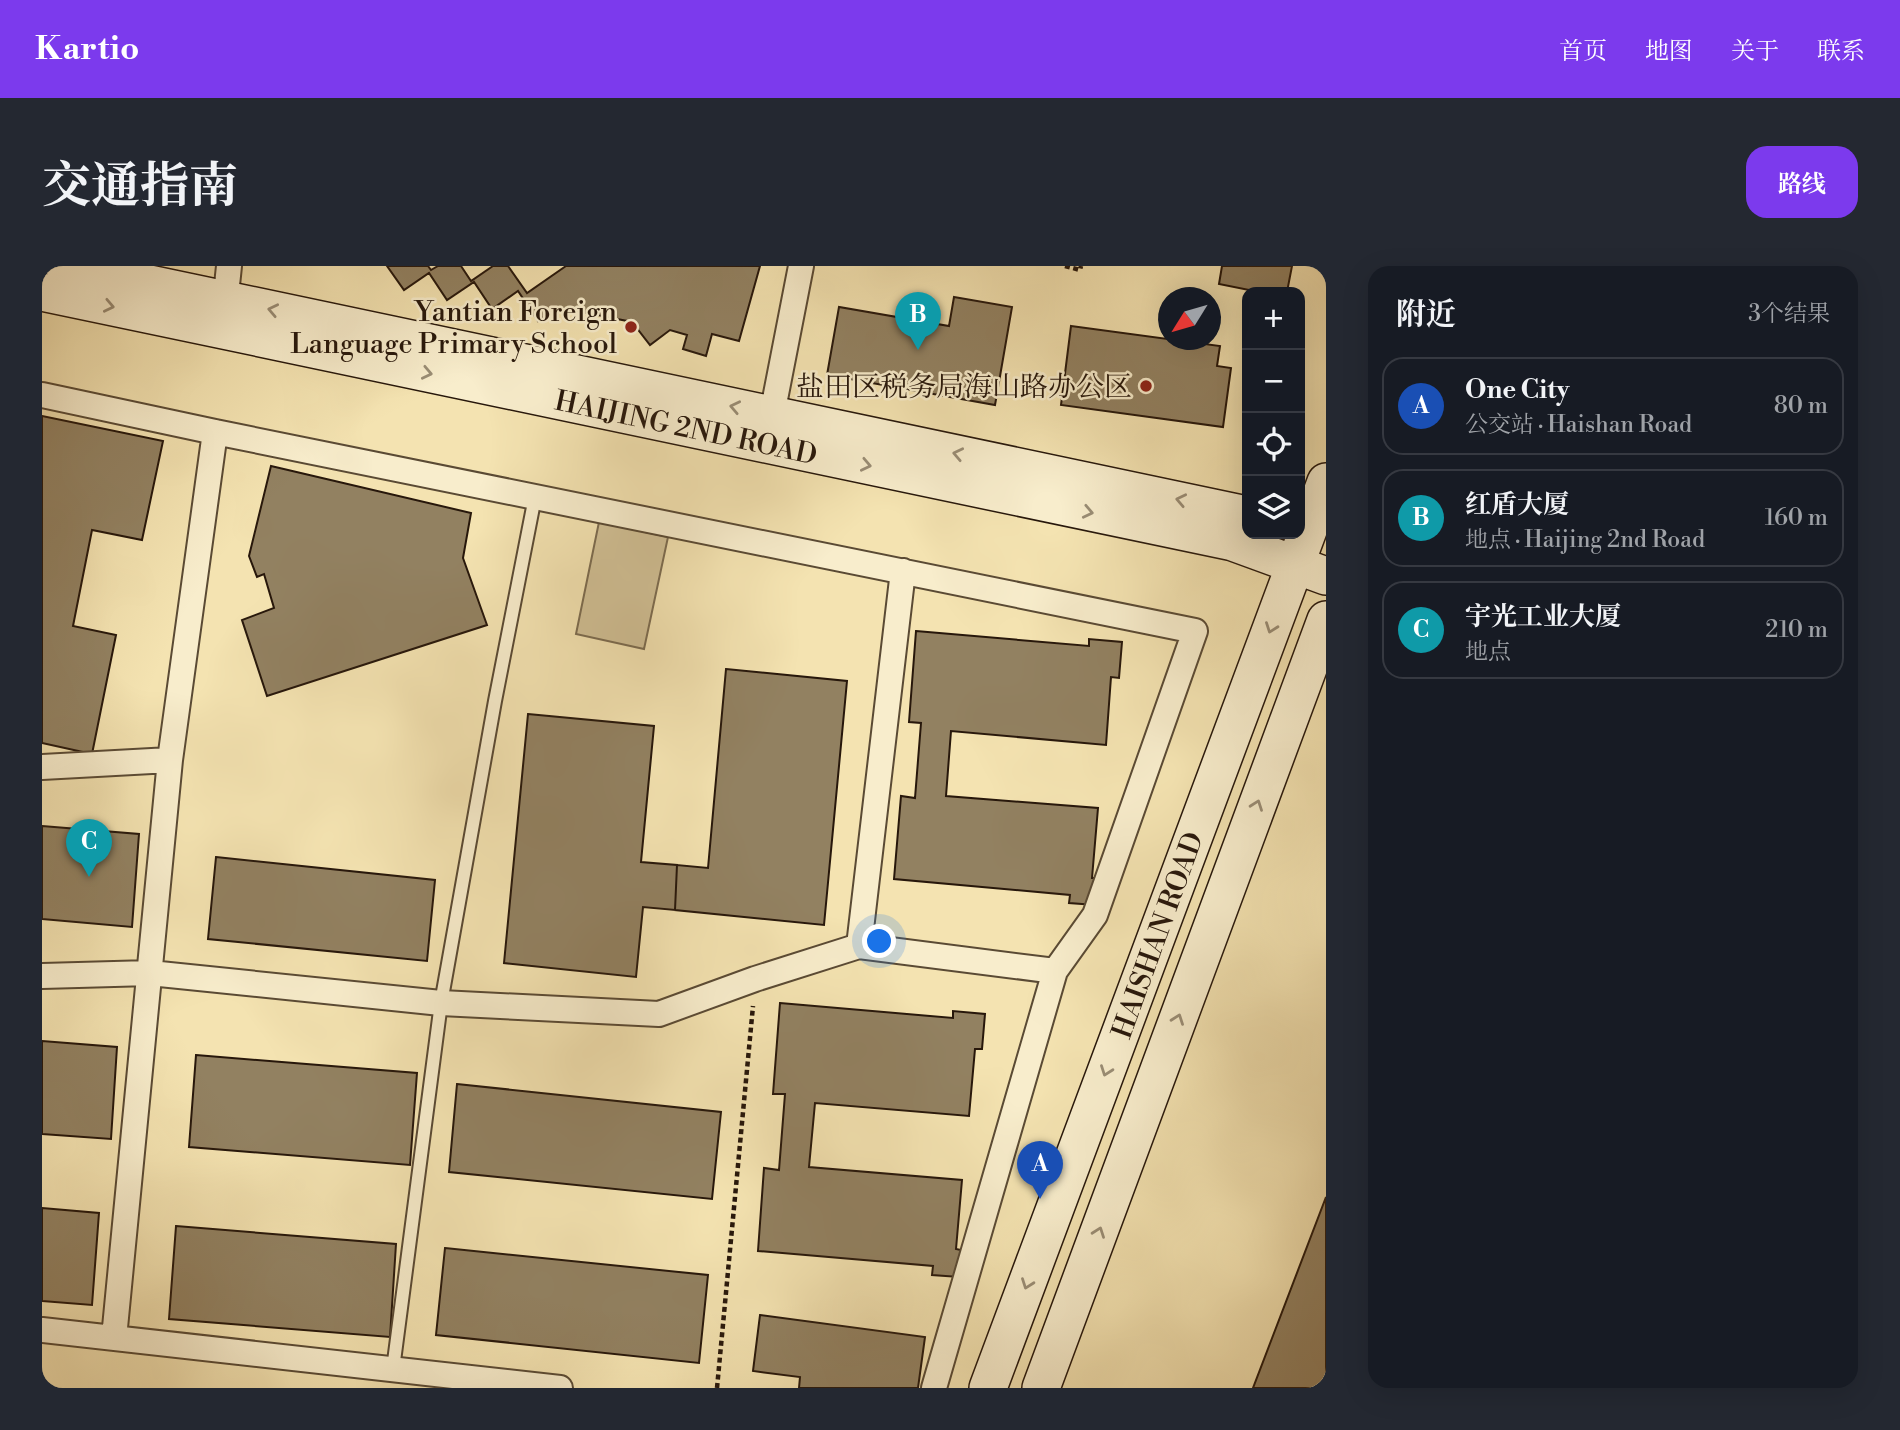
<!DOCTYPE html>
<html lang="zh">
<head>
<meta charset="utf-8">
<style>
	body { margin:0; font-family:"Libre Bodoni","Noto Serif SC",serif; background:#242831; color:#f1f3f6 }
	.controls { position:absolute; right:21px; top:21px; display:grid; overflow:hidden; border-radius:14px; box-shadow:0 7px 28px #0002 }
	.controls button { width:63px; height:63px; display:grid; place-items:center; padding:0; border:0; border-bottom:2px solid #363941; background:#171b24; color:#f1f3f6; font:35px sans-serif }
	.compass { position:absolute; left:1116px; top:21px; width:63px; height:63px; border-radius:50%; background:#171b24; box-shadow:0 7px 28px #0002; rotate:233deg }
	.you { position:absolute; left:838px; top:676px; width:24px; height:24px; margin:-18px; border:5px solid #fff; border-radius:50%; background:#1a73e8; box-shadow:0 0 0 10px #1a73e833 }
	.badge { display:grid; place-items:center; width:46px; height:46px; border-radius:50%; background:#7c3aed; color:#fff; font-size:23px; font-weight:700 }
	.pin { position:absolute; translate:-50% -58px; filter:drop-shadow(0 2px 4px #0008) }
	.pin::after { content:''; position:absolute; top:37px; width:24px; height:21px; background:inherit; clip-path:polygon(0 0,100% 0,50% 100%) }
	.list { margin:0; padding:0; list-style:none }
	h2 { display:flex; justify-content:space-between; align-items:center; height:91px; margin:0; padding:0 28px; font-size:30px }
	h2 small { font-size:23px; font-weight:400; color:#9ea1a6 }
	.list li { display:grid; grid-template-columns:46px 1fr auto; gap:21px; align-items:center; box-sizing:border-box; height:98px; margin:0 14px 14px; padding:0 14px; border:2px solid #363941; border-radius:21px }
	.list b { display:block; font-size:26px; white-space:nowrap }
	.list p { margin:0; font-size:23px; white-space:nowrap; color:#9ea1a6 }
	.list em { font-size:23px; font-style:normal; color:#9ea1a6 }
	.icon { flex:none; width:38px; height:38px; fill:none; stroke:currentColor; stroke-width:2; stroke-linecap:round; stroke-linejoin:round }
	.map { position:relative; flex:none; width:1284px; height:1122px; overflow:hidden; border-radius:21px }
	header { display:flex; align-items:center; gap:42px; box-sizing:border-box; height:98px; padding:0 35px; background:#7c3aed; color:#fff }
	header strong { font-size:33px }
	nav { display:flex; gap:38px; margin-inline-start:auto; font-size:24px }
	.intro { display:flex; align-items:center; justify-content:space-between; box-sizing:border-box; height:168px; padding:0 42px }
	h1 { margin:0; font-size:49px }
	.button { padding:18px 32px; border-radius:21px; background:#7c3aed; color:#fff; font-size:24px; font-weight:700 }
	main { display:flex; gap:42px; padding:0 42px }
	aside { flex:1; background:#171b24; border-radius:21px; box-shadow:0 7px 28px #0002 }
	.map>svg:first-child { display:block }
</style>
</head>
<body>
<header>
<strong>Kartio</strong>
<nav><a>首页</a><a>地图</a><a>关于</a><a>联系</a></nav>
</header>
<div class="intro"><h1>交通指南</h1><a class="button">路线</a></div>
<main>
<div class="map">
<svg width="1284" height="1122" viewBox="0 0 1284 1122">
	<rect width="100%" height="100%" fill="#f4e3b1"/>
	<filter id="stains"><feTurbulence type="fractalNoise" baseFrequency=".00286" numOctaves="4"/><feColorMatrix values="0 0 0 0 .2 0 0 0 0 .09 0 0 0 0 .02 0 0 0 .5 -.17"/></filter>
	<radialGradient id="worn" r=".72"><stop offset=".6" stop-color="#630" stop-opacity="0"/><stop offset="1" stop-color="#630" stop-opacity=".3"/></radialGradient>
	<!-- green -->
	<path fill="#d1c095" stroke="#7c6c50" stroke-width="2" d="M 557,256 L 626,271 L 602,383 L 534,368 Z"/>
	<!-- building -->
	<path fill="#928161" stroke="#27170b" stroke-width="2" d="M 345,0 L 386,0 L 389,4 L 396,0 L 419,0 L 429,15 L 451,0 L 466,0 L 485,27 L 524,0 L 718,0 L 697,75 L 670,68 L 664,90 L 641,83 L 645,69 L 628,64 L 608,79 L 590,56 L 516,41 L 496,55 L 476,25 L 450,43 L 432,16 L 405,34 L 387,7 L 362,24 Z
		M 1180,0 L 1250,0 L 1245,26 L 1217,26 L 1177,18 Z
		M 912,31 L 970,41 L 953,139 L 785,109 L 797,41 L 907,60 Z
		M 1029,60 L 1178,80 L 1175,100 L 1189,102 L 1181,161 L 1019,139 Z
		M 0,150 L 121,175 L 100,274 L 50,264 L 31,360 L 74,369 L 50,488 L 0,477 Z
		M 229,200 L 429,247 L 421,292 L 445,359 L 225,430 L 200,354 L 232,342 L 222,308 L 215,311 L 207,290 Z
		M 874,365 L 1047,380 L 1047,373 L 1080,376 L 1077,412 L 1069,411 L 1064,479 L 909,465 L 904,530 L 1056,542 L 1050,612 L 1055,612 L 1053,639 L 1027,637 L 1028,629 L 852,613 L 859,530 L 873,532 L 879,457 L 867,456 Z
		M 684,403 L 805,415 L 782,659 L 633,644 L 635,599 L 666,602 Z
		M 486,448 L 612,460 L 599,596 L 635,599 L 633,644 L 601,641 L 594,711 L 462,697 Z
		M 0,560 L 97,568 L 90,661 L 0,653 Z
		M 174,591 L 393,614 L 385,695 L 166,673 Z
		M 738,737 L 911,752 L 911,745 L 943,748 L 940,783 L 933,783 L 927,850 L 773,837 L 767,901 L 920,914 L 914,983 L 919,984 L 917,1011 L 890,1009 L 891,1000 L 716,985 L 722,902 L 737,904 L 743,828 L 731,828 Z
		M 0,775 L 75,781 L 69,873 L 0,868 Z
		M 154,789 L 375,807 L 368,899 L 147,881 Z
		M 415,818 L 679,846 L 670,933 L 407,906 Z
		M 1284,931 L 1284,1122 L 1211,1122 Z
		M 0,942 L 57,947 L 50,1039 L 0,1035 Z
		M 134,960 L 354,978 L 348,1071 L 127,1053 Z
		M 403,982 L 666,1009 L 657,1097 L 394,1069 Z
		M 718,1049 L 883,1071 L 876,1122 L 757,1122 L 758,1111 L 711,1105 Z"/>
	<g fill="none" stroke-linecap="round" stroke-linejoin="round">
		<defs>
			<path id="lane" d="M 351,1103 L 399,737 L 453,435 L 493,231"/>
			<path id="street" d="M 182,48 L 187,0
				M 0,129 L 173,166 L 1153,365 L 1053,649 L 1013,705 L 892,1122
				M 727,164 L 759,0
				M 0,501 L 128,494
				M 817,680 L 861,305
				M 0,710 L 108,707 L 399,737 L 617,748 L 713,713 L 817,680 L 1013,705
				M 0,1064 L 518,1122
				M 72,1072 L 128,494 L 173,166"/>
			<path id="secondary" d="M 22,0 L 1205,249
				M 0,26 L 1191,276 L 1284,310
				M 946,1122 L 1284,216
				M 999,1122 L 1284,354"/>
		</defs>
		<!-- lane casing -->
		<use href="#lane" stroke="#5a4a34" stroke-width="16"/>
		<!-- street casing -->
		<use href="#street" stroke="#5a4a34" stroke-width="28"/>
		<!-- secondary casing -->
		<use href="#secondary" stroke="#27170b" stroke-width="40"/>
		<!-- path -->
		<path stroke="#27170b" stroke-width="4.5" stroke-dasharray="5 3.5" stroke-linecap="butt" d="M 1023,0 L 1038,4 L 1039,0
			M 675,1122 L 711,740"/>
		<!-- lane -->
		<use href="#lane" stroke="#f8edcc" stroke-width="12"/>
		<!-- street -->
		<use href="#street" stroke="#f8edcc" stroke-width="24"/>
		<!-- secondary -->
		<use href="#secondary" stroke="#f8edcc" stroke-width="37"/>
	</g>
	<!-- one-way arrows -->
	<defs><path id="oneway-chevron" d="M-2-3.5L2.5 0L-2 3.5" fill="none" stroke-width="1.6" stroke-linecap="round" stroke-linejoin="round" transform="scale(1.75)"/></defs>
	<g stroke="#9a8d75">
		<use href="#oneway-chevron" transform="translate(67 40) rotate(12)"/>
		<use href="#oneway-chevron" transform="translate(231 44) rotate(-168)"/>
		<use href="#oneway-chevron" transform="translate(385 107) rotate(12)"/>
		<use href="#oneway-chevron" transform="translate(693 141) rotate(-168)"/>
		<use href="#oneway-chevron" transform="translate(916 188) rotate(-168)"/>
		<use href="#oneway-chevron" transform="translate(824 199) rotate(12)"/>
		<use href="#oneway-chevron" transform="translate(1139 234) rotate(-168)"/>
		<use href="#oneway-chevron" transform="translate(1046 246) rotate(12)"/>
		<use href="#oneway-chevron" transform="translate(1229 362) rotate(110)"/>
		<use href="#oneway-chevron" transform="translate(1215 539) rotate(-70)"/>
		<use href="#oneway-chevron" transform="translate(1136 753) rotate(-70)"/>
		<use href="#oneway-chevron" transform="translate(1064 805) rotate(110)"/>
		<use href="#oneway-chevron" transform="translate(1057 966) rotate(-70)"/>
		<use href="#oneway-chevron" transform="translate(985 1018) rotate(110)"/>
	</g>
	<!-- markers -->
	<g fill="#8f2418" stroke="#f8edcc" stroke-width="2.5">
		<circle cx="589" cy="61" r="7"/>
		<circle cx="1104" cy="120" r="7"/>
	</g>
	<g text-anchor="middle" stroke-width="5" stroke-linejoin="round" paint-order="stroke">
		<!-- poi labels -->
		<g font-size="28" fill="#27170b" stroke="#f8edcc" text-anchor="end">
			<text x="575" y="55">Yantian Foreign<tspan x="575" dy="32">Language Primary School</tspan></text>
			<text x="1090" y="130">盐田区税务局海山路办公区</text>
		</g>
		<!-- street labels -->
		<g font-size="28" fill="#27170b" stroke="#f8edcc">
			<text transform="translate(644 161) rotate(12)" y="10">HAIJING 2ND ROAD</text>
			<text transform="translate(1115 669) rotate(-70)" y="10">HAISHAN ROAD</text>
		</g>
	</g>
	<rect width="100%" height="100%" filter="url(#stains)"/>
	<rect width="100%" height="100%" fill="url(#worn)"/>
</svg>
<div class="controls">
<button>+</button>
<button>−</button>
<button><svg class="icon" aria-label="locate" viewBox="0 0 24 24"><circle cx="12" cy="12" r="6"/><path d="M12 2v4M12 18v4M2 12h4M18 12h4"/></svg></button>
<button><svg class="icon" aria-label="layers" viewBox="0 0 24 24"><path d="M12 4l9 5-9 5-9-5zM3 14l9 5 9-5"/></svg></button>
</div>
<svg class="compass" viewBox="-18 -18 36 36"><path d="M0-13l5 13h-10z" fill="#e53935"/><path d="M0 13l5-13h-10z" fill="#9ea1a6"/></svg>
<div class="you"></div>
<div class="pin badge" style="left:998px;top:933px;background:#1a4fb4">A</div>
<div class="pin badge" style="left:876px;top:84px;background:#0f9aa8">B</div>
<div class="pin badge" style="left:47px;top:611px;background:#0f9aa8">C</div>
</div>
<aside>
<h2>附近<small>3个结果</small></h2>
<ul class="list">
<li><span class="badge" style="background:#1a4fb4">A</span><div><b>One City</b><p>公交站 · Haishan Road</p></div><em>80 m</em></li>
<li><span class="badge" style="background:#0f9aa8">B</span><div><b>红盾大厦</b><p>地点 · Haijing 2nd Road</p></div><em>160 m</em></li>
<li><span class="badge" style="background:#0f9aa8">C</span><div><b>宇光工业大厦</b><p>地点</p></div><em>210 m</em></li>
</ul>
</aside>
</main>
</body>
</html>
